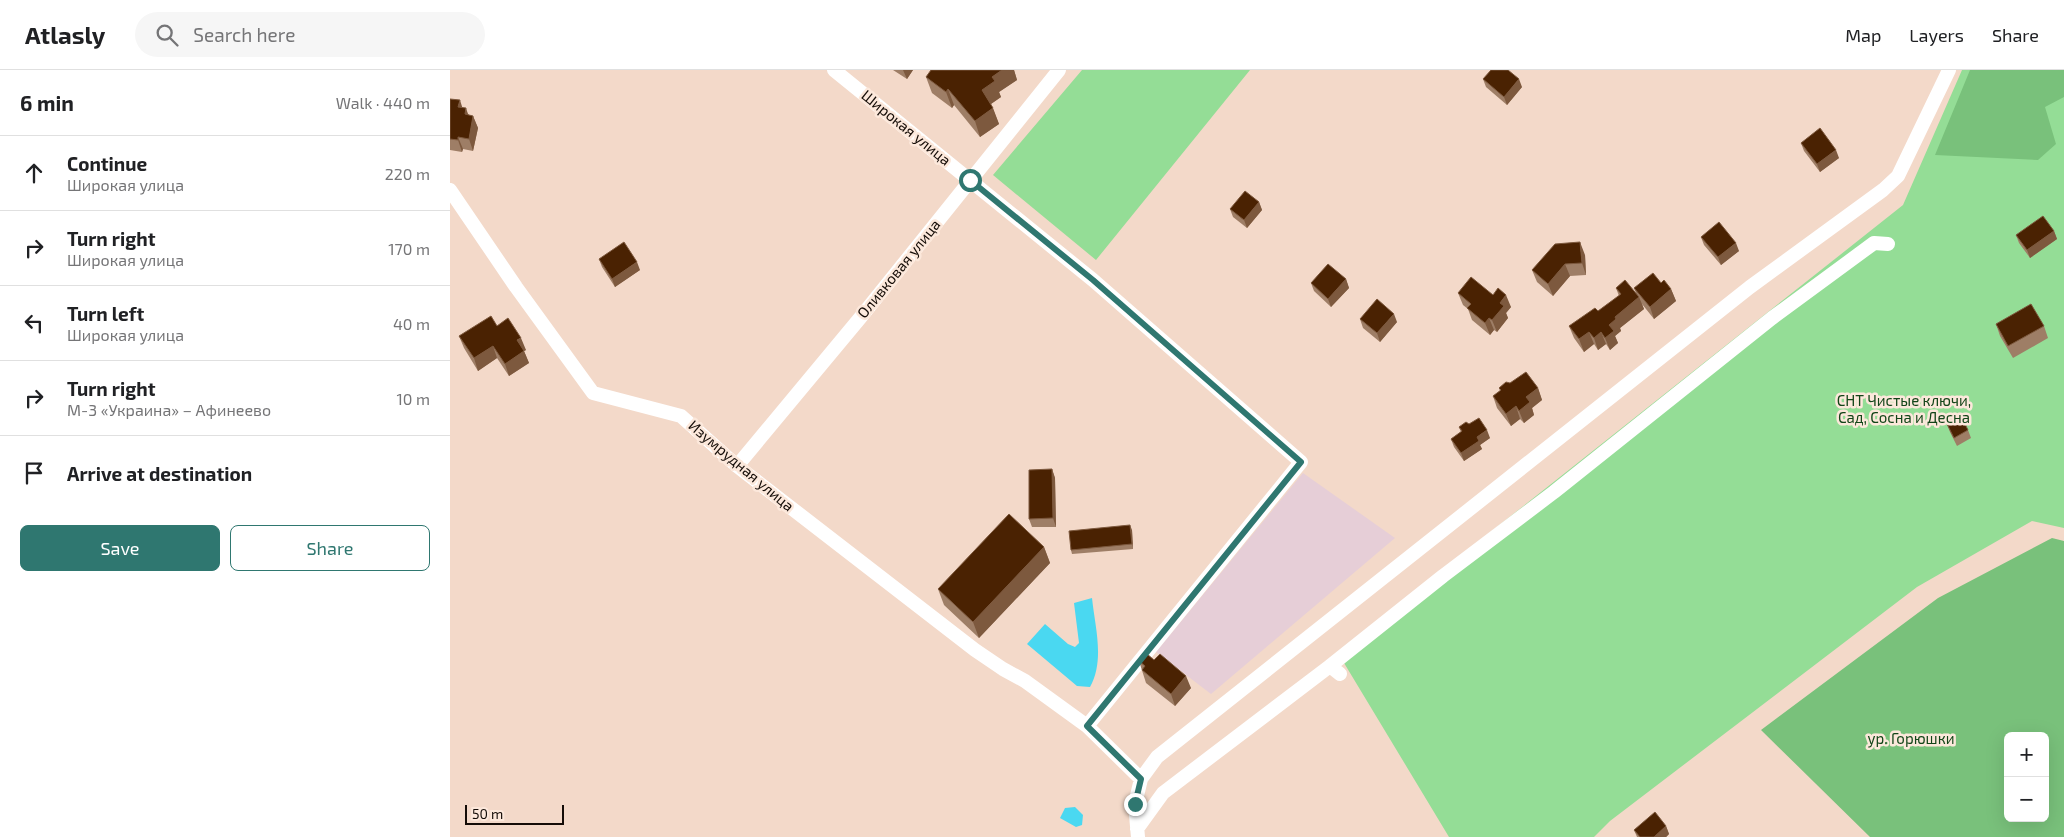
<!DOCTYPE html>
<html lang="en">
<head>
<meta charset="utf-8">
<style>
	body { margin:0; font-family:"Exo 2",sans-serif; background:#f6f6f6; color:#202124 }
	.controls { position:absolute; right:15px; bottom:15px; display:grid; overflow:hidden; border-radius:8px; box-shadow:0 5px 20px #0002 }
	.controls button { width:45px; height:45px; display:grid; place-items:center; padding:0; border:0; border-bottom:1px solid #e0e0e0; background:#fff; color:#202124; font:25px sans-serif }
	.scale { position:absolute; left:15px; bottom:12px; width:99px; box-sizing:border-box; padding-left:5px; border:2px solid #140c07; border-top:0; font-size:14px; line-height:18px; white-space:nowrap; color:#140c07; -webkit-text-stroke:4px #fce8db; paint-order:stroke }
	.stop { position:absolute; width:15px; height:15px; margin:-11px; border:4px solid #2f7770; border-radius:50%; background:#fff }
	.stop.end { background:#2f7770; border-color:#fff; box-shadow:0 1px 5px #0008 }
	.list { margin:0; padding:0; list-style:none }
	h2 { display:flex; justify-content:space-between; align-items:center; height:65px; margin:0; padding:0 20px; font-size:21px }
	h2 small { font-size:16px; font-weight:400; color:#757577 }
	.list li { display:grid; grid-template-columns:32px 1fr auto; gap:15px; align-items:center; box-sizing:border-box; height:75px; padding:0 20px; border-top:1px solid #e0e0e0 }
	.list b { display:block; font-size:19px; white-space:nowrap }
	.list p { margin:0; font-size:16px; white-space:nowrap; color:#757577 }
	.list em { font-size:16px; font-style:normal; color:#757577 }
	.actions { display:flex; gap:10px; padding:15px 20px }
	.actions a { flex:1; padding:11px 0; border:1px solid #2f7770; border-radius:8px; text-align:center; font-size:18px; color:#2f7770 }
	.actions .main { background:#2f7770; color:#fff }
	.icon { flex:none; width:28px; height:28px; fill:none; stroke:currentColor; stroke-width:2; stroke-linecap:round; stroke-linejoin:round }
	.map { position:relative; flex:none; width:1614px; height:767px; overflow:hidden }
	header { display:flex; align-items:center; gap:30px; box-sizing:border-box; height:70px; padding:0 25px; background:#fff; border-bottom:1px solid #e0e0e0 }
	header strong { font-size:24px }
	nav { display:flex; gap:28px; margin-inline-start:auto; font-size:18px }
	.search { width:350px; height:45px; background:#f6f6f6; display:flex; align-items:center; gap:12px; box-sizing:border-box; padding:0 18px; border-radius:28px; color:#757577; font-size:19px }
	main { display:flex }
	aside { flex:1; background:#fff }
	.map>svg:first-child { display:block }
</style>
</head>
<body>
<header>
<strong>Atlasly</strong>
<div class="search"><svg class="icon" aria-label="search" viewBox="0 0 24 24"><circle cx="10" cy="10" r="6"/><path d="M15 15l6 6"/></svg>Search here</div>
<nav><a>Map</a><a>Layers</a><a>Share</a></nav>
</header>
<main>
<aside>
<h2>6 min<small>Walk · 440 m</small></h2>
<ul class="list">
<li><svg class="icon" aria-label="ahead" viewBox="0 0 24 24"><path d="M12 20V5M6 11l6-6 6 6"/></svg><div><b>Continue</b><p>Широкая улица</p></div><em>220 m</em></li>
<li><svg class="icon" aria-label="right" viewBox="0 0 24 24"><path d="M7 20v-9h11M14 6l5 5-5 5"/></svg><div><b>Turn right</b><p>Широкая улица</p></div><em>170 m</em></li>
<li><svg class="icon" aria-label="left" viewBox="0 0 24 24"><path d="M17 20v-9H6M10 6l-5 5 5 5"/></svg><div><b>Turn left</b><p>Широкая улица</p></div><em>40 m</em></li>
<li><svg class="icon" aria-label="right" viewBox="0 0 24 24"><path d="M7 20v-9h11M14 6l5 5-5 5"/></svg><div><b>Turn right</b><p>М-3 «Украина» – Афинеево</p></div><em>10 m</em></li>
<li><svg class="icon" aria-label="arrive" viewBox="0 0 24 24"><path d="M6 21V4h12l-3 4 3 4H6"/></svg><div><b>Arrive at destination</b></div></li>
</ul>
<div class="actions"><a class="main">Save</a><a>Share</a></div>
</aside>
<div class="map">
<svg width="1614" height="767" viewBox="0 0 1614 767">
	<rect width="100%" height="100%" fill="#f3d9c9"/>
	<!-- industrial -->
	<path fill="#e6ced7" d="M 853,403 L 945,468 L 761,624 L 706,582 Z"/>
	<!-- green -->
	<path fill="#94dd96" d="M 632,0 L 800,0 L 646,190 L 543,105 Z
		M 1512,0 L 1614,0 L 1614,458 L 1582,451 L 1467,517 L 1160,751 L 1144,767 L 999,767 L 888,583 L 1453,135 Z"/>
	<!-- forest -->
	<path fill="#79c17b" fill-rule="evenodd" d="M 1520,0 L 1614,0 L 1614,27 L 1595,37 L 1606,74 L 1588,90 L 1485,85 Z
		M 1602,468 L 1614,471 L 1614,767 L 1420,767 L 1311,660 L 1488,528 ZM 1558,666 L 1595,666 L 1595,748 L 1558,748 Z"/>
	<!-- water -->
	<path fill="#4ad8f1" d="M 642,528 C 645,557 655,590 640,617 L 627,616 L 577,574 L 595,554 L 618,574 L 625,577 L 629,573 L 624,533 Z
		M 625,737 L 633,745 L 632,755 L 626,757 L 610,748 L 615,738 Z"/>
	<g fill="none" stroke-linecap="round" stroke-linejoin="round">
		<!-- minor -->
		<path stroke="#fff" stroke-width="14" d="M 384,0 L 643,210 L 851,392 L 637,656 L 691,709
			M 0,120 L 66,217 L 143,323 L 231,346 L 287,396 L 525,580 L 553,599 L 575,611 L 637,656
			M 287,396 L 410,248 L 609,0
			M 880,596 L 993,506 L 1104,422 L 1322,248 L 1424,173 L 1438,174
			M 687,759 L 713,723 L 880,596 L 890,604
			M 688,767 L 685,734 L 691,709 L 707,687 L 1300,217 L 1433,120 L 1448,106 L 1499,0"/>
	</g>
	<!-- wall -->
	<path fill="#9e7e66" d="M 443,0 L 463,0 L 457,9 Z
		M 523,0 L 564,0 L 567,10 L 549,22 L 551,27 L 541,34 L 549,54 L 530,67 L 504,35 L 502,38 L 482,23 L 476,7 Z
		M 1033,9 L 1072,17 L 1057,35 L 1036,17 Z
		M 0,29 L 12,37 L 19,45 L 23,46 L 28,58 L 23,81 L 13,79 L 12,82 L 0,80 Z
		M 1351,73 L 1389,88 L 1370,102 L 1354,81 Z
		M 809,132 L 812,140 L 797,158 L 783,147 L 780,139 Z
		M 1604,161 L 1607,169 L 1580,188 L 1569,173 L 1566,165 Z
		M 1251,167 L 1289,181 L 1271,195 L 1254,175 Z
		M 1135,185 L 1136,205 L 1120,206 L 1103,226 L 1087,212 L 1082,200 Z
		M 149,189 L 190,200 L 165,217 L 152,197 Z
		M 896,209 L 899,218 L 881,237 L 864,221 L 861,213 Z
		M 1211,213 L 1221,219 L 1226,231 L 1204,249 L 1192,234 L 1194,239 L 1170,258 L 1171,261 L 1165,266 L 1168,273 L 1160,280 L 1156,274 L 1148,280 L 1144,274 L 1134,282 L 1124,268 L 1119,256 L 1148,241 L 1169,226 L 1166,218 L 1186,223 L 1184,218 Z
		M 1008,223 L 1043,225 L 1061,237 L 1056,243 L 1058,248 L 1047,262 L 1044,260 L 1040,265 L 1022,250 L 1018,239 L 1013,235 Z
		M 910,249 L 947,252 L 930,272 L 913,258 Z
		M 1546,254 L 1594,256 L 1598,268 L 1563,288 L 1550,266 Z
		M 47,256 L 76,280 L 74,281 L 79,293 L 59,306 L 47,288 L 28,301 L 14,278 L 9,266 Z
		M 1060,313 L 1088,318 L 1092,330 L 1082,338 L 1084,345 L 1074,353 L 1070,349 L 1061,356 L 1047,338 L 1043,326 L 1050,321 L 1049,318 Z
		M 1497,354 L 1518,360 L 1521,368 L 1507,376 L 1500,362 Z
		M 1009,357 L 1040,368 L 1030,375 L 1032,379 L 1014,391 L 1004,377 L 1001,369 L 1011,362 Z
		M 602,399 L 605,408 L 606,457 L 582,457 L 579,449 Z
		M 682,460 L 683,479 L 622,484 L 621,480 Z
		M 594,477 L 600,493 L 529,568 L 494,535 L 488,519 Z
		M 689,591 L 741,618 L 725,636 L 696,613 Z
		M 1216,756 L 1219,764 L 1216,767 L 1187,767 L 1184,760 Z"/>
	<!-- shaded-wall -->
	<path fill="#7d593e" d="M 453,0 L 463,0 L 457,9 Z
		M 552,0 L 564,0 L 567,10 L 549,22 L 551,27 L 538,36 L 532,20 L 542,7 Z
		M 1069,9 L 1072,17 L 1057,35 L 1054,27 Z
		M 498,19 L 504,35 L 502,38 L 496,22 Z
		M 10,30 L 14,43 L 8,37 Z
		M 16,38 L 20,50 L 15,44 Z
		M 543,38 L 549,54 L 530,67 L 525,51 Z
		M 23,46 L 28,58 L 23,81 L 19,69 Z
		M 8,67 L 13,79 L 12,82 L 8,70 Z
		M 1386,80 L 1389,88 L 1370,102 L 1367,94 Z
		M 809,132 L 812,140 L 797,158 L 794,150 Z
		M 1604,161 L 1607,169 L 1580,188 L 1577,180 Z
		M 1130,172 L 1135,185 L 1136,205 L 1132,193 Z
		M 1286,173 L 1289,181 L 1271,195 L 1268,187 Z
		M 187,192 L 190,200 L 165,217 L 162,209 Z
		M 1115,194 L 1120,206 L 1103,226 L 1098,214 Z
		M 896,209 L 899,218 L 881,237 L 878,229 Z
		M 1221,219 L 1226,231 L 1204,249 L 1200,237 Z
		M 1056,225 L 1061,237 L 1056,243 L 1058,248 L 1047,262 L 1042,250 L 1050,233 Z
		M 1189,227 L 1194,239 L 1170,258 L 1171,261 L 1165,266 L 1168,273 L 1160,280 L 1155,268 L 1159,255 L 1165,247 Z
		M 944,244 L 947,252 L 930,272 L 927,263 Z
		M 1039,248 L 1044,260 L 1040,265 L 1035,253 Z
		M 1139,262 L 1144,274 L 1134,282 L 1129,269 Z
		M 1151,262 L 1156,274 L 1148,280 L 1144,268 Z
		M 71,268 L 76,280 L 72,282 L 67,270 Z
		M 43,276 L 47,288 L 28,301 L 24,288 Z
		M 74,281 L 79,293 L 59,306 L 55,294 Z
		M 1088,318 L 1092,330 L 1082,338 L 1084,345 L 1074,353 L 1069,341 L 1076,327 Z
		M 1066,336 L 1070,349 L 1061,356 L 1056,344 Z
		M 1037,360 L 1040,368 L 1030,375 L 1032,379 L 1014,391 L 1011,383 L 1027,367 Z
		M 602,399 L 605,408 L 606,457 L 603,448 Z
		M 680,455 L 682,460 L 683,479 L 682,474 Z
		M 594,477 L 600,493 L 529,568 L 523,552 Z
		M 736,606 L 741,618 L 725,636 L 721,624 Z
		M 1216,756 L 1219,764 L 1216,767 L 1204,767 Z"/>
	<!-- building -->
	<path fill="#4a2202" stroke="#7d593e" d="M 481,0 L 552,0 L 542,7 L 545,11 L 532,20 L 543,38 L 525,51 L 498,19 L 496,22 L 476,7 Z
		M 1041,0 L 1058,0 L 1069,9 L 1054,27 L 1033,9 Z
		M 0,29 L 10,30 L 8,37 L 16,38 L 15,44 L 23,46 L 19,69 L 8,67 L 8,70 L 0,69 Z
		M 1370,58 L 1386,80 L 1367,94 L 1351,73 Z
		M 795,121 L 809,132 L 794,150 L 780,139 Z
		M 1593,146 L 1604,161 L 1577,180 L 1566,165 Z
		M 1269,152 L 1286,173 L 1268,187 L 1251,167 Z
		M 174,172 L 187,192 L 162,209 L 149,189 Z
		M 1130,172 L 1132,193 L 1115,194 L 1098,214 L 1082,200 L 1105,174 Z
		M 878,194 L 896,209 L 878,229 L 861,213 Z
		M 1203,203 L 1211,213 L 1214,210 L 1221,219 L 1200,237 L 1184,218 Z
		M 1021,207 L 1043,225 L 1048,218 L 1056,225 L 1050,233 L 1054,236 L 1042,250 L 1039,248 L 1035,253 L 1017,238 L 1021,234 L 1008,223 Z
		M 1175,210 L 1189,227 L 1165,247 L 1166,249 L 1159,255 L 1164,261 L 1155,268 L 1151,262 L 1144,268 L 1139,262 L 1129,269 L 1119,256 L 1145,238 L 1148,241 L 1171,224 L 1166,218 Z
		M 927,229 L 944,244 L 927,263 L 910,249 Z
		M 1581,234 L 1594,256 L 1558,276 L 1546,254 Z
		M 41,246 L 47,256 L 58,248 L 71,268 L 67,270 L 74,281 L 55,294 L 43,276 L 24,288 L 9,266 Z
		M 1076,302 L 1088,318 L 1076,327 L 1080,332 L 1069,341 L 1066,336 L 1056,344 L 1043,326 L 1051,320 L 1049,318 L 1056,312 L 1060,313 Z
		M 1511,346 L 1518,360 L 1504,368 L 1497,354 Z
		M 1029,348 L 1037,360 L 1027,367 L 1029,371 L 1011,383 L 1001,369 L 1012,361 L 1009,357 L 1016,352 L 1019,354 Z
		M 602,399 L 603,448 L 579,449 L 579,400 Z
		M 559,444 L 594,477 L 523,552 L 488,519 Z
		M 680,455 L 682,474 L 621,480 L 619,461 Z
		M 696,583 L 704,590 L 710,584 L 736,606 L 721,624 L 692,600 L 695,596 L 689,591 Z
		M 1205,742 L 1216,756 L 1204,767 L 1190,767 L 1184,760 Z"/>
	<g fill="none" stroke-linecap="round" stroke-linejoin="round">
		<!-- route -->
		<path stroke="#2f7770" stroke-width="6" d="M 520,110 L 643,210 L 851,392 L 637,656 L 691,709 L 685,734"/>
	</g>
	<g text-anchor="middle" stroke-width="5" stroke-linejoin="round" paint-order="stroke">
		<!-- street labels -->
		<g font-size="15" fill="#140c07" stroke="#fce8db">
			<text transform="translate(456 58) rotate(39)" y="5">Широкая улица</text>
			<text transform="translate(449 199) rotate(-51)" y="5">Оливковая улица</text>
			<text transform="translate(291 396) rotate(40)" y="5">Изумрудная улица</text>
		</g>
		<!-- park labels -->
		<g font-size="15" fill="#124518" stroke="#fce8db">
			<text x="1454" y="336">СНТ Чистые ключи,<tspan x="1454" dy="17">Сад, Сосна и Десна</tspan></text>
			<text x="1461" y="674">ур. Горюшки</text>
		</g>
	</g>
</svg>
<div class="controls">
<button>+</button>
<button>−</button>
</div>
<div class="scale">50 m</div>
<div class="stop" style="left:520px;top:110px"></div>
<div class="stop end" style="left:685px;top:734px"></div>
</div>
</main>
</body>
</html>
